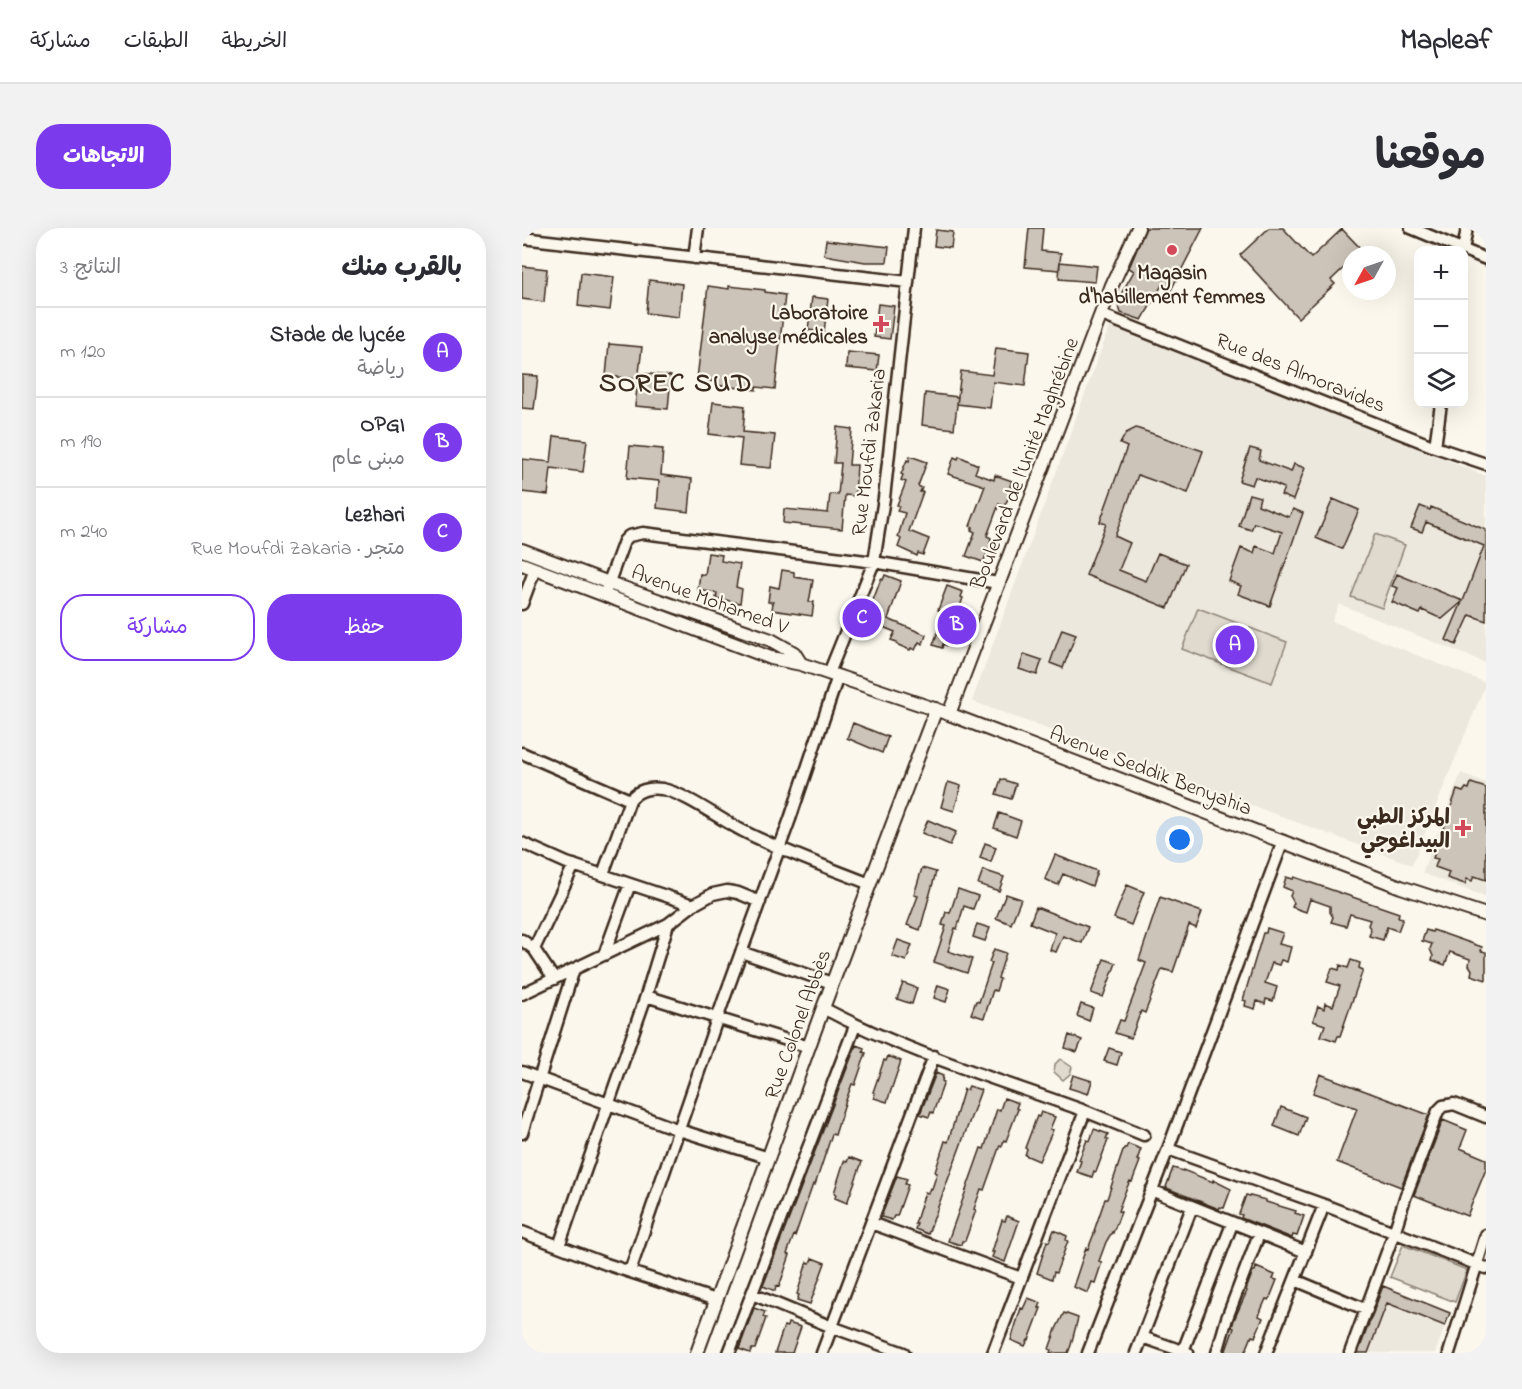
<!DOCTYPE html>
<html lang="ar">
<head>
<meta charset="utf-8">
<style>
	body { margin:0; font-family:"Indie Flower","Playpen Sans Arabic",sans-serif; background:#f2f2f3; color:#2b2b33; direction:rtl }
	.controls { position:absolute; right:18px; top:18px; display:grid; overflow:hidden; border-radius:12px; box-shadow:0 6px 24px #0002 }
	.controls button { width:54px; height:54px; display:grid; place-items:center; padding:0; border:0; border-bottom:2px solid #e1e1e2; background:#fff; color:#2b2b33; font:30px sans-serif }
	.compass { position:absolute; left:820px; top:18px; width:54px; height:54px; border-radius:50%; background:#fff; box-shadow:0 6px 24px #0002; rotate:230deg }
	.you { position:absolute; left:658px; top:612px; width:21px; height:21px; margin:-15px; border:4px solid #fff; border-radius:50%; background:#1a73e8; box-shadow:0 0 0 9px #1a73e833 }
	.badge { display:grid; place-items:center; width:39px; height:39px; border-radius:50%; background:#7c3aed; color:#fff; font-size:20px; font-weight:700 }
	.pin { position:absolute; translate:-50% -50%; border:3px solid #fff; box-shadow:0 2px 6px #0006 }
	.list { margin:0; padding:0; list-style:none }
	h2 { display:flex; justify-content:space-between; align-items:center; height:78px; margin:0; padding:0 24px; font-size:26px }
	h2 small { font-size:20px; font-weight:400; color:#7c7c81 }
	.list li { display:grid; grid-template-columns:39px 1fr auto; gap:18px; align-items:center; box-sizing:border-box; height:90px; padding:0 24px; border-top:2px solid #e1e1e2 }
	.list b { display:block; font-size:22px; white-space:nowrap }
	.list p { margin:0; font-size:20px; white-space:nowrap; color:#7c7c81 }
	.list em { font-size:20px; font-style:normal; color:#7c7c81 }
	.actions { display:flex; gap:12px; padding:18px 24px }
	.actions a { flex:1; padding:14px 0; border:2px solid #7c3aed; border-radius:24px; text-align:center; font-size:21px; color:#7c3aed }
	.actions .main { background:#7c3aed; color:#fff }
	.icon { flex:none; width:33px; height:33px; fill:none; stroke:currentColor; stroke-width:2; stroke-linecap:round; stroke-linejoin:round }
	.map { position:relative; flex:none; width:964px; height:1125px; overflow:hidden; direction:ltr; border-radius:24px }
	header { display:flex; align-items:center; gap:36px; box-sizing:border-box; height:84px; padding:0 30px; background:#fff; border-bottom:2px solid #e1e1e2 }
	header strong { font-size:28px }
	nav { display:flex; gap:33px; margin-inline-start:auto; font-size:21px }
	.intro { display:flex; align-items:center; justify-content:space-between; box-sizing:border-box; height:144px; padding:0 36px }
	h1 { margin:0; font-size:42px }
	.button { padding:15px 27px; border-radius:24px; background:#7c3aed; color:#fff; font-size:21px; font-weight:700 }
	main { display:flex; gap:36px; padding:0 36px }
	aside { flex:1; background:#fff; border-radius:24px; box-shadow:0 6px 24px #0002 }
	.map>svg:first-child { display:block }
</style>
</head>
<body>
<header>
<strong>Mapleaf</strong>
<nav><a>الخريطة</a><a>الطبقات</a><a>مشاركة</a></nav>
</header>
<div class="intro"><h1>موقعنا</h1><a class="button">الاتجاهات</a></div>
<main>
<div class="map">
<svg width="964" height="1125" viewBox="0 0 964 1125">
	<rect width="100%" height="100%" fill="#fbf7ec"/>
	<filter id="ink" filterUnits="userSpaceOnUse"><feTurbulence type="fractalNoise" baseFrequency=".0167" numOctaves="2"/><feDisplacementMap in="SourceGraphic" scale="12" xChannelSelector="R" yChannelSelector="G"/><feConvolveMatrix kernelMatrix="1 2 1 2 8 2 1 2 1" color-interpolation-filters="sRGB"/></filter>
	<g filter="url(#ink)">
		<!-- built -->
		<path fill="#ede8dd" d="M 589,95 L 964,248 L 964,435 L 817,376 L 810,393 L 964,455 L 890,637 L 450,473 Z
			M 939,545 L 964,555 L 964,669 L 900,645 Z
			M 858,1057 L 928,1085 L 913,1125 L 831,1125 Z"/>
		<!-- green -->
		<path fill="#dfd9ce" stroke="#8d8276" stroke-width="1.5" d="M 853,306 L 883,317 L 860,380 L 829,369 Z
			M 676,380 L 765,414 L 750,455 L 660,421 Z
			M 538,831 L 550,839 L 548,846 L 541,852 L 532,844 L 533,836 Z
			M 881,1017 L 945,1042 L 933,1074 L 868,1049 Z"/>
		<!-- building -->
		<path fill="#ccc4b9" stroke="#3b2a1e" stroke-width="1.5" d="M 507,0 L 521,0 L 519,23 L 539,25 L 537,42 L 503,39 Z
			M 624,0 L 681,0 L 649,62 L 640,57 L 620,92 L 599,85 L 595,73 L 612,43 L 607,40 Z
			M 747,0 L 761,0 L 789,30 L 820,1 L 841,23 L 836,27 L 829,27 L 829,33 L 809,52 L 813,56 L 776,90 L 718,27 Z
			M 414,2 L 431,4 L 429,20 L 412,18 Z
			M 304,12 L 367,19 L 365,34 L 343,34 L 302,27 Z
			M 538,34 L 575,38 L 573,54 L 537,51 Z
			M 0,38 L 25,41 L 22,74 L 0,71 Z
			M 59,45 L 92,49 L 88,82 L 56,78 Z
			M 127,52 L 160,56 L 157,89 L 124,85 Z
			M 186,58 L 207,61 L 207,58 L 243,62 L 243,64 L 263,67 L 253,161 L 234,159 L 234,162 L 194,157 L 194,154 L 175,151 Z
			M 290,69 L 306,71 L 302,104 L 286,102 Z
			M 356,76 L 372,78 L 368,111 L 352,109 Z
			M 87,116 L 120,119 L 117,145 L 149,148 L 146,181 L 113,178 L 116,151 L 84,148 Z
			M 474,120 L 507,124 L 503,158 L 471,154 L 468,180 L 435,176 L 439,143 L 470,147 Z
			M 325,124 L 357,127 L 355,143 L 324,140 Z
			M 0,147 L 16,148 L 12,181 L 0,180 Z
			M 403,165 L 436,169 L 432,201 L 400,197 Z
			M 191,174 L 223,178 L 221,204 L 253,207 L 249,240 L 217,237 L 220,210 L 187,206 Z
			M 315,199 L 330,201 L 327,237 L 335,237 L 333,268 L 323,267 L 320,301 L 261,295 L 262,281 L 306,285 L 308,266 L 316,267 L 319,235 L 312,235 Z
			M 614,200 L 681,223 L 666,265 L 616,247 L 593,308 L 608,315 L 597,342 L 624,353 L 636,325 L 664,336 L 646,380 L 564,347 L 584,296 L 578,294 L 605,219 L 598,216 L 604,205 Z
			M 32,208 L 65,212 L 61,244 L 29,240 L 26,267 L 0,264 L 0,231 L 29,234 Z
			M 108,218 L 141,221 L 139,247 L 170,251 L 167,284 L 135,280 L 137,253 L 105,250 Z
			M 728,220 L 739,223 L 737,232 L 769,244 L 772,236 L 783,240 L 771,272 L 759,267 L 762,260 L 750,255 L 733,249 L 730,257 L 717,253 Z
			M 388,228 L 405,234 L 396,258 L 400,260 L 398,264 L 401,264 L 387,303 L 407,311 L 401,327 L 396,325 L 395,328 L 376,319 L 379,311 L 376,309 L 383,285 L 375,283 L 377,278 L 375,277 L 384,254 L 379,252 L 381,247 L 379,246 L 385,232 L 387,233 Z
			M 437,228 L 456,237 L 453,245 L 472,252 L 473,247 L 490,253 L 488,258 L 490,259 L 485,273 L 482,278 L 477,276 L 465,308 L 469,310 L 468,315 L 470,315 L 461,334 L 444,328 L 453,304 L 449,302 L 451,299 L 448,298 L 463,258 L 426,246 L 432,229 L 436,231 Z
			M 727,266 L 738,269 L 736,277 L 767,289 L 771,281 L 781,285 L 748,378 L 716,366 L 719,358 L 707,353 L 719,320 L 732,325 L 734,318 L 753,325 L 760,304 L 732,295 L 729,302 L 717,298 Z
			M 811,271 L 837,282 L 820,321 L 794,310 Z
			M 898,278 L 908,282 L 909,279 L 964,302 L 964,393 L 948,387 L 934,417 L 924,412 L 940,374 L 920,391 L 900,382 L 898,386 L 870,374 L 876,360 L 870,358 L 875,346 L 941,373 L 962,318 L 904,294 L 900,304 L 889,300 Z
			M 186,325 L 200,327 L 199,333 L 218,336 L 214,359 L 220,361 L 218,375 L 194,370 L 195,365 L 176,362 L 178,346 L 183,347 Z
			M 260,342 L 272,344 L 272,349 L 291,352 L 287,374 L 292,374 L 290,388 L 250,382 L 251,374 L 246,374 L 248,358 L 257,360 Z
			M 363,347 L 379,353 L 366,391 L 404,407 L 401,416 L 397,414 L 393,422 L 389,420 L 388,422 L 374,416 L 375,414 L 369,412 L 373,404 L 356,397 L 354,403 L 337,397 L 343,377 L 344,378 L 346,373 L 350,375 L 359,351 L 361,352 Z
			M 425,358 L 441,364 L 439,369 L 441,370 L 433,393 L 438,395 L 436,399 L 438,400 L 433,415 L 431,414 L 429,419 L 421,416 L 420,420 L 411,417 L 421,389 L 417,387 L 419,383 L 416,382 Z
			M 540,401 L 554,406 L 541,440 L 528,435 Z
			M 502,426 L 520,432 L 515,447 L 497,441 Z
			M 331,495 L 366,509 L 360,525 L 325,510 Z
			M 479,551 L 494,556 L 489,571 L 474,566 Z
			M 426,554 L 439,558 L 432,583 L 419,579 Z
			M 949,555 L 964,560 L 964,652 L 952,648 L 950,653 L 945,651 L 943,656 L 925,650 L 927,644 L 913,639 L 916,631 L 911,630 L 935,562 L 941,564 L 944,560 L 947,561 Z
			M 477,585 L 499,593 L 494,608 L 472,600 Z
			M 406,592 L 434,604 L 428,617 L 400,605 Z
			M 463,615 L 474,619 L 469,634 L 458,630 Z
			M 533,627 L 575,643 L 570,658 L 541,646 L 536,657 L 523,651 Z
			M 400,640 L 414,644 L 398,702 L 385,697 L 396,668 L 392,667 Z
			M 461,642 L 482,649 L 477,663 L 456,656 Z
			M 764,649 L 771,651 L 772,649 L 877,685 L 876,689 L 881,690 L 876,703 L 865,699 L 861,712 L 847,708 L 849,702 L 846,697 L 848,692 L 828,686 L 824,698 L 809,694 L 811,689 L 808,684 L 808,678 L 788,671 L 784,684 L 770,679 L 772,675 L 768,668 L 770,663 L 761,659 Z
			M 605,657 L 622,664 L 609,697 L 592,690 Z
			M 436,661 L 456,668 L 451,681 L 442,678 L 435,701 L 433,700 L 426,723 L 450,731 L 445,745 L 412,734 L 424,698 L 420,697 L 424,684 L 428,685 Z
			M 484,666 L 499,671 L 489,696 L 474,690 Z
			M 638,669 L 680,684 L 674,700 L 667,697 L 651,744 L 640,741 L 623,785 L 619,783 L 609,810 L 593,805 L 598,792 L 602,793 L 624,735 L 617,732 Z
			M 514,679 L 566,699 L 560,715 L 541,708 L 534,724 L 528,722 L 533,705 L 508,695 Z
			M 455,696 L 468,700 L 463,713 L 451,709 Z
			M 745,700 L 761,705 L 757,716 L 769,719 L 765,734 L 759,732 L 757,737 L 750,735 L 743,755 L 755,759 L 751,773 L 744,771 L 743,776 L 735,773 L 733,781 L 723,778 L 724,773 L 721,772 L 741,705 L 744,705 Z
			M 904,702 L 910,704 L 911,702 L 960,719 L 959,723 L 964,724 L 964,752 L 949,747 L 950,742 L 947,737 L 948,731 L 928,724 L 923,737 L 910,732 L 911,728 L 908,721 L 910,716 L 900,713 Z
			M 376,712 L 390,717 L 384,733 L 370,728 Z
			M 472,721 L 484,725 L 476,750 L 478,751 L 474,763 L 471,762 L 462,790 L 449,786 L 454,773 L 457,774 L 470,735 L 467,734 Z
			M 582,731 L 594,735 L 581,769 L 569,765 Z
			M 829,732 L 838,735 L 837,740 L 841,742 L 818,808 L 816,808 L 814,813 L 799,808 L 803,797 L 791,793 L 796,778 L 802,781 L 803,775 L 811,778 L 818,758 L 805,754 L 810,740 L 817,742 L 818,737 L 826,740 Z
			M 381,755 L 395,760 L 390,776 L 375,771 Z
			M 416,757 L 428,761 L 424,774 L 412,770 Z
			M 559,776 L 571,780 L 567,793 L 555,788 Z
			M 547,807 L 560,812 L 555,824 L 543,820 Z
			M 334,817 L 342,820 L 341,824 L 344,825 L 333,857 L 330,856 L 323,875 L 313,907 L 310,906 L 293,957 L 291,956 L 273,1008 L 272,1007 L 265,1026 L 268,1027 L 257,1059 L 254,1058 L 253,1063 L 241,1058 Z
			M 587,820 L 599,824 L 595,837 L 582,833 Z
			M 366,828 L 379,833 L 365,874 L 352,870 L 353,865 L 351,864 L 362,832 L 364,833 Z
			M 414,845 L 421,848 L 420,853 L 422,854 L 411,885 L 409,884 L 407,889 L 398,886 Z
			M 798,846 L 907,887 L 879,959 L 815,934 L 835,880 L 791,865 Z
			M 551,847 L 570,853 L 566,866 L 547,860 Z
			M 447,858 L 459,862 L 406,1006 L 393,1001 L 395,996 L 393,996 L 403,964 L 406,965 L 408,960 L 410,961 L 415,945 L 413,944 L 423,913 L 426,914 L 442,861 L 445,862 Z
			M 482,870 L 496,875 L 494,880 L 496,881 L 484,913 L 482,912 L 480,918 L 478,917 L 462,962 L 459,961 L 452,981 L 454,982 L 443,1013 L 440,1013 L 439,1017 L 426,1013 L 459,920 L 462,921 L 475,881 L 478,882 Z
			M 759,879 L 784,889 L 777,908 L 752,898 Z
			M 519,884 L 533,889 L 528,901 L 531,902 L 517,933 L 503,927 L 505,921 L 503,920 L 515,888 L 517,889 Z
			M 921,892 L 945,902 L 938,920 L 964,931 L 964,941 L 945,988 L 892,967 Z
			M 572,901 L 586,906 L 584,911 L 586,912 L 574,944 L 572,943 L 570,949 L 555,944 L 559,933 L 557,932 L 565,912 L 568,913 Z
			M 606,916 L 619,921 L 615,932 L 618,933 L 610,954 L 608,953 L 603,964 L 596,983 L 599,984 L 591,1005 L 590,1004 L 584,1014 L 577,1033 L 580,1034 L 573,1055 L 570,1054 L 566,1065 L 552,1059 L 554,1053 L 553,1053 L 564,1020 L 566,1021 L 573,1003 L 572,1003 L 583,971 L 585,971 L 602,920 L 604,920 Z
			M 327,929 L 340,934 L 325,975 L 313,970 L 314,966 L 312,965 L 322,933 L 325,934 Z
			M 651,940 L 661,943 L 661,942 L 691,954 L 691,952 L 709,961 L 702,980 L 698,979 L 697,981 L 647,961 L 644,959 Z
			M 375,948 L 385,951 L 383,956 L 386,957 L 375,988 L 372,988 L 370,992 L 359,989 Z
			M 724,967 L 744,972 L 744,974 L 774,983 L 773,985 L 782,988 L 775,1008 L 771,1007 L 770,1010 L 719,990 L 720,987 L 717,986 Z
			M 485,988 L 497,993 L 483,1034 L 470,1029 L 472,1024 L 470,1024 L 480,992 L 483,993 Z
			M 532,1002 L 545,1008 L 544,1012 L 546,1013 L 534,1045 L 532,1044 L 530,1051 L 515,1045 L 525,1013 L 527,1014 Z
			M 290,1030 L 303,1035 L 288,1076 L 275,1072 L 277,1067 L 275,1066 L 285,1034 L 288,1035 Z
			M 734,1039 L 753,1047 L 751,1051 L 755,1052 L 747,1072 L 744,1071 L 740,1080 L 737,1088 L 741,1090 L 733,1109 L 730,1108 L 723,1125 L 703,1125 L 712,1100 L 710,1099 L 712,1092 L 725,1063 L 724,1062 L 731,1043 L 733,1043 Z
			M 861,1058 L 928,1085 L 923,1098 L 865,1075 L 846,1125 L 836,1125 Z
			M 506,1070 L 519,1075 L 517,1080 L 519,1080 L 507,1112 L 506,1112 L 503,1118 L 489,1112 L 499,1080 L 501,1081 Z
			M 232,1080 L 243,1084 L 241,1089 L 244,1090 L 233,1121 L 230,1121 L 228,1125 L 217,1121 Z
			M 542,1085 L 556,1090 L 549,1117 L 546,1125 L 528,1125 L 529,1122 L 527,1121 L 534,1101 Z
			M 266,1095 L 279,1099 L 270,1125 L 253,1125 L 262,1098 L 265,1099 Z"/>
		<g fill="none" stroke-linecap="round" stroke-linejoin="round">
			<defs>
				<path id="minor" d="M 889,0 L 964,31
					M 0,10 L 386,54
					M 941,22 L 945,0
					M 172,30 L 176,0
					M 580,87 L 913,219 L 964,236
					M 913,219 L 919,176
					M 84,362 L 102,313 L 107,308 L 121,305 L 352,334 L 476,355
					M 0,376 L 13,341
					M 307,445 L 352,334 L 362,270 L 392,0
					M 0,525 L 108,572
					M 0,615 L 45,635 L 171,677
					M 81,646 L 108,572 C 115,562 128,559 140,561 C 165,566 197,591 221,603 C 262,624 305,639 348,656
					M 0,712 L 12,721 L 32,751
					M 12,721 L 52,637
					M 219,724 L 310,755
					M 82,727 L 108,656
					M 0,766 L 146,696
					M 124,768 L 287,819
					M 301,780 C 383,824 475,851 563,883 L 471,1125
					M 0,844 L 157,902 L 247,930
					M 563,883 L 622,907
					M 0,905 L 52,741
					M 646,921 L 802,977 L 964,1040
					M 629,962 L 784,1024
					M 349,995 L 499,1050
					M 0,1004 L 84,1036 L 194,1072
					M 37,1018 L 124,768 L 146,696 L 171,677 L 191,666 L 205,663 L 216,665 L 238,674
					M 108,1043 L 202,771 L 268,591 L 316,448
					M 773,1052 L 845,1082
					M 230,1066 L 310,1099 L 382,1125
					M 620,1109 L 666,1125
					M 661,1123 L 710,996
					M 207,1125 L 333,798
					M 300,1125 L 412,828
					M 566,1125 L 646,921 L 761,613
					M 614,1125 L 670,979
					M 695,1125 L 705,1090 L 737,1006
					M 744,1125 L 802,977
					M 828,1125 L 872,1005 L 883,970 L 916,883 L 921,878 L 932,876 L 964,889
					M 927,1125 L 964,1007"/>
				<path id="tertiary" d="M 0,322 L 87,355 L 249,412 L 272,425 L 279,436
					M 0,336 L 249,430 L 279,436 L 427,486 L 879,659 L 964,687
					M 427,486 L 590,57 L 616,0
					M 175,1125 L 301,780 L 414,481"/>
			</defs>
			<!-- minor casing -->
			<use href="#minor" stroke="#3b2a1e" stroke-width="15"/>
			<!-- tertiary casing -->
			<use href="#tertiary" stroke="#3b2a1e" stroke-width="16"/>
			<!-- minor -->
			<use href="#minor" stroke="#fbf7ec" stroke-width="10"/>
			<!-- tertiary -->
			<use href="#tertiary" stroke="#fbf7ec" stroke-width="12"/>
		</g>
	</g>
	<!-- markers -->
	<g fill="#d1495b" stroke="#fbf7ec" stroke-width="2">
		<circle cx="650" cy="22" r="6"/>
		<path d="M356 87h6v6h6v6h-6v6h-6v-6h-6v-6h6z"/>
		<path d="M938 591h6v6h6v6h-6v6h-6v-6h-6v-6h6z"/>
	</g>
	<g text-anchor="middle" stroke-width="4.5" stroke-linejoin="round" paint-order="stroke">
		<!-- poi labels -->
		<g font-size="21" font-weight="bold" fill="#3b2a1e" stroke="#fbf7ec" text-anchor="end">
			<text x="650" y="51" text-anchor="middle">Magasin<tspan x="650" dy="24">d'habillement femmes</tspan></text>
			<text x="346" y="91">Laboratoire<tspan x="346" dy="24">analyse médicales</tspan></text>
			<text x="928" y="595">المركز الطبي<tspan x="928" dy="24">البيداغوجي</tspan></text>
		</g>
		<!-- street labels -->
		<g font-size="21" fill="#3b2a1e" stroke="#fbf7ec">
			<text transform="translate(779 144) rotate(22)" y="7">Rue des Almoravides</text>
			<text transform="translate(346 224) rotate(-83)" y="7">Rue Moufdi Zakaria</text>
			<text transform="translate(502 235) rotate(-69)" y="7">Boulevard de l'Unité Maghrébine</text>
			<text transform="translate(188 371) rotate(20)" y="7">Avenue Mohamed V</text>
			<text transform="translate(629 542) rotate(21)" y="7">Avenue Seddik Benyahia</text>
			<text transform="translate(275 796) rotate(-70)" y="7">Rue Colonel Abbès</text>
		</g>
		<!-- district labels -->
		<g font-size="27" font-weight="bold" letter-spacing="1.5" fill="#3b2a1e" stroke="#fbf7ec">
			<text x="154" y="163">SOREC SUD</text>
		</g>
	</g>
</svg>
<div class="controls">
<button>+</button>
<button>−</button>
<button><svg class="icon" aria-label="layers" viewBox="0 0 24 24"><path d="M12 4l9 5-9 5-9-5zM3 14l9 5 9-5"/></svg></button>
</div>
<svg class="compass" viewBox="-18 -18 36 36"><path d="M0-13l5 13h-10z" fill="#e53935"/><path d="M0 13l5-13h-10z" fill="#7c7c81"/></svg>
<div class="you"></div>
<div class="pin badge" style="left:713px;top:417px">A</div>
<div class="pin badge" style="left:435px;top:397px">B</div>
<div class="pin badge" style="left:340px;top:390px">C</div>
</div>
<aside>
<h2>بالقرب منك<small>النتائج: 3</small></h2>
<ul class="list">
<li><span class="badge">A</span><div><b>Stade de lycée</b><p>رياضة</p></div><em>120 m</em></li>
<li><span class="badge">B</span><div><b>OPGI</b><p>مبنى عام</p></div><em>190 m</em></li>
<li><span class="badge">C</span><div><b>Lezhari</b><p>متجر · Rue Moufdi Zakaria</p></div><em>240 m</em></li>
</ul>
<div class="actions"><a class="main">حفظ</a><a>مشاركة</a></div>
</aside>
</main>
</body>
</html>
